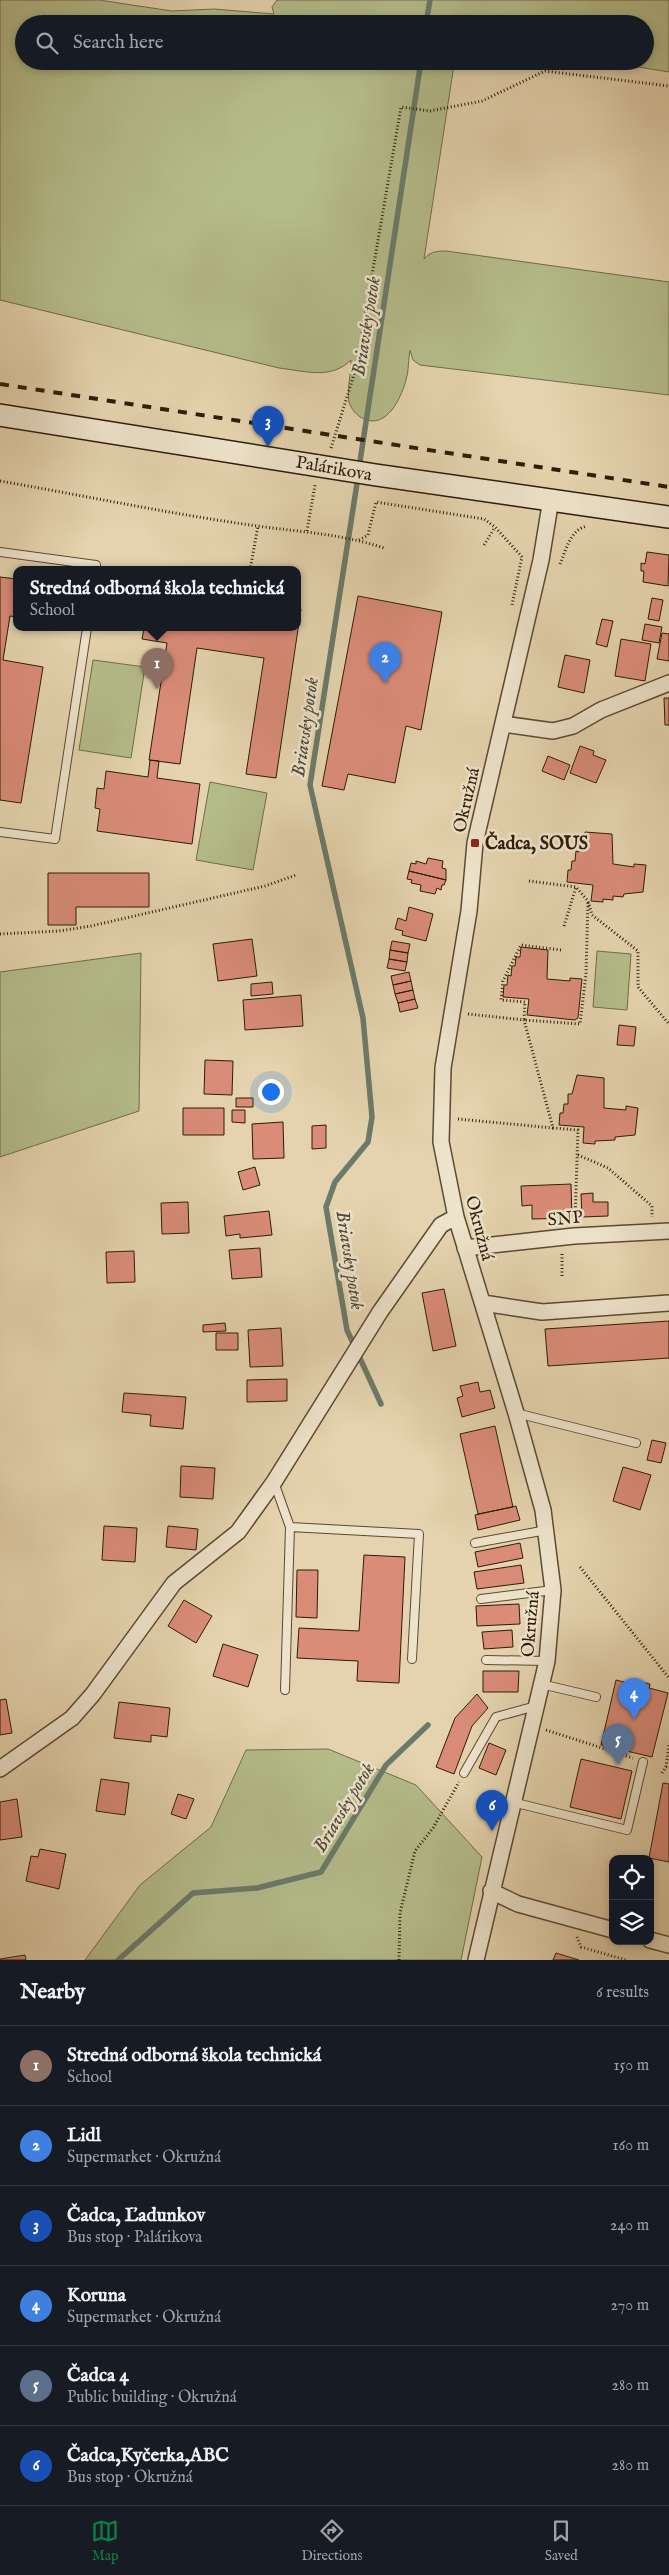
<!DOCTYPE html>
<html lang="en">
<head>
<meta charset="utf-8">
<style>
	body { margin:0; font-family:"IM FELL English",serif; background:#20242c; color:#f1f3f6 }
	.controls { position:absolute; right:15px; bottom:15px; display:grid; overflow:hidden; border-radius:10px; box-shadow:0 2px 8px #0003 }
	.controls button { width:45px; height:45px; display:grid; place-items:center; padding:0; border:0; border-bottom:1px solid #363941; background:#171b24; color:#f1f3f6; font:25px sans-serif }
	.you { position:absolute; left:270px; top:1091px; width:18px; height:18px; margin:-12px; border:4px solid #fff; border-radius:50%; background:#1a73e8; box-shadow:0 0 0 8px #1a73e833 }
	.badge { display:grid; place-items:center; width:32px; height:32px; border-radius:50%; background:#0b8043; color:#fff; font-size:16px; font-weight:700 }
	.pin { position:absolute; translate:-50% -41px; filter:drop-shadow(0 1px 2px #0008) }
	.pin::after { content:''; position:absolute; top:26px; width:18px; height:15px; background:inherit; clip-path:polygon(0 0,100% 0,50% 100%) }
	.popup { position:absolute; left:13px; top:566px; width:288px; height:65px; box-sizing:border-box; display:grid; place-content:center; border-radius:10px; background:#171b24; filter:drop-shadow(0 1px 4px #0005); font-size:16px; white-space:nowrap; color:#9ea1a6 }
	.popup b { font-size:19px; color:#f1f3f6 }
	.popup::after { content:''; position:absolute; left:50%; top:100%; margin-left:-10px; border:10px solid transparent; border-top-color:#171b24 }
	.list { margin:0; padding:0; list-style:none }
	h2 { display:flex; justify-content:space-between; align-items:center; height:65px; margin:0; padding:0 20px; font-size:21px }
	h2 small { font-size:16px; font-weight:400; color:#9ea1a6 }
	.list li { display:grid; grid-template-columns:32px 1fr auto; gap:15px; align-items:center; box-sizing:border-box; height:80px; padding:0 20px; border-top:1px solid #363941 }
	.list b { display:block; font-size:19px; white-space:nowrap }
	.list p { margin:0; font-size:16px; white-space:nowrap; color:#9ea1a6 }
	.list em { font-size:16px; font-style:normal; color:#9ea1a6 }
	.icon { flex:none; width:28px; height:28px; fill:none; stroke:currentColor; stroke-width:2; stroke-linecap:round; stroke-linejoin:round }
	.map { position:relative; flex:none; width:669px; height:1960px; overflow:hidden }
	.search { position:absolute; background:#171b24; box-shadow:0 2px 8px #0003; left:15px; right:15px; top:15px; height:55px; display:flex; align-items:center; gap:12px; box-sizing:border-box; padding:0 18px; border-radius:28px; color:#9ea1a6; font-size:19px }
	.sheet { height:545px; background:#171b24 }
	nav { display:flex; justify-content:space-around; align-items:center; box-sizing:border-box; height:70px; border-top:1px solid #363941; background:#171b24; font-size:14px; color:#9ea1a6 }
	nav a { display:grid; justify-items:center; gap:2px }
	nav .on { color:#0b8043 }
	.map>svg:first-child { display:block }
</style>
</head>
<body>
<div class="map">
<svg width="669" height="1960" viewBox="0 0 669 1960">
	<rect width="100%" height="100%" fill="#e4d3ae"/>
	<filter id="stains"><feTurbulence type="fractalNoise" baseFrequency=".004" numOctaves="4"/><feColorMatrix values="0 0 0 0 .2 0 0 0 0 .09 0 0 0 0 .02 0 0 0 .5 -.17"/></filter>
	<radialGradient id="worn" r=".72"><stop offset=".6" stop-color="#630" stop-opacity="0"/><stop offset="1" stop-color="#630" stop-opacity=".3"/></radialGradient>
	<!-- green -->
	<path fill="#b4bc8a" stroke="#706c4a" d="M 0,0 L 99,0 L 172,11 L 214,9 L 274,14 L 272,7 L 277,0 L 669,0 L 669,72 L 602,61 L 645,61 L 645,24 L 24,24 L 24,61 L 457,61 L 454,65 L 424,259 C 430,252 436,251 446,251 L 669,282 L 669,395 L 420,365 L 413,360 L 410,350 C 408,360 409,371 406,380 C 401,398 387,429 364,419 C 357,416 351,409 349,402 C 347,389 351,373 351,360 C 331,380 305,371 279,368 L 0,300 Z
		M 93,660 L 145,667 L 131,758 L 79,750 Z
		M 210,782 L 267,793 L 253,870 L 196,860 Z
		M 597,951 L 631,954 L 627,1010 L 593,1007 Z
		M 141,953 L 139,1111 L 0,1157 L 0,972 Z
		M 328,1749 L 416,1785 L 482,1857 L 461,1960 L 85,1960 L 140,1885 L 211,1827 L 246,1750 Z"/>
	<g fill="none" stroke-linecap="round" stroke-linejoin="round">
		<!-- stream -->
		<path stroke="#6b7a6a" stroke-width="5.5" d="M 426,24 L 430,0
			M 359,468 L 421,61
			M 358,477 L 310,785 L 363,1018 L 372,1117 L 368,1142 L 335,1182 L 326,1207 L 347,1330 L 381,1404
			M 118,1960 L 193,1893 L 257,1888 L 321,1872 L 386,1765 L 428,1725"/>
	</g>
	<!-- building -->
	<path fill="#da8c79" stroke="#2d1c09" d="M 647,552 L 669,555 L 668,586 L 643,582 L 644,571 L 641,571 L 641,563 L 645,564 Z
		M 0,577 L 17,579 L 17,617 L 10,616 L 3,660 L 43,667 L 21,803 L 0,800 Z
		M 358,596 L 442,612 L 421,730 L 406,726 L 395,783 L 348,774 L 344,790 L 322,786 Z
		M 652,598 L 663,600 L 659,621 L 648,619 Z
		M 297,609 L 301,609 L 276,778 L 246,774 L 264,658 L 197,648 L 180,764 L 149,760 L 167,643 L 142,639 L 144,628 L 297,628 Z
		M 602,619 L 613,621 L 607,647 L 596,644 Z
		M 645,624 L 662,627 L 659,643 L 642,640 Z
		M 662,633 L 669,634 L 669,661 L 657,659 Z
		M 621,639 L 651,644 L 645,681 L 615,676 Z
		M 565,655 L 590,660 L 584,693 L 558,687 Z
		M 664,698 L 669,698 L 669,725 L 665,725 Z
		M 580,746 L 594,751 L 593,755 L 606,760 L 596,783 L 570,773 Z
		M 548,756 L 570,765 L 564,780 L 542,771 Z
		M 150,760 L 159,761 L 157,778 L 200,784 L 192,844 L 97,831 L 100,809 L 95,808 L 97,788 L 104,789 L 106,771 L 148,777 Z
		M 585,832 L 612,834 L 613,864 L 634,867 L 634,864 L 646,865 L 643,892 L 624,894 L 623,897 L 613,896 L 613,900 L 603,899 L 603,902 L 591,901 L 593,885 L 567,882 L 568,870 L 571,870 L 572,861 L 575,861 L 576,851 L 579,852 L 580,842 L 584,842 Z
		M 428,858 L 443,861 L 442,868 L 446,869 L 446,880 L 409,871 L 411,863 L 416,864 L 416,861 L 426,864 Z
		M 409,871 L 446,880 L 444,885 L 442,885 L 441,890 L 437,888 L 435,894 L 420,891 L 421,885 L 411,883 L 412,880 L 407,879 Z
		M 48,873 L 149,873 L 149,907 L 76,907 L 76,925 L 48,925 Z
		M 409,907 L 433,914 L 426,941 L 402,935 L 403,931 L 395,929 L 398,918 L 406,921 Z
		M 252,939 L 257,976 L 218,981 L 213,944 Z
		M 392,941 L 410,944 L 408,953 L 390,950 Z
		M 521,947 L 548,950 L 547,979 L 570,981 L 570,978 L 582,979 L 578,1018 L 575,1020 L 527,1015 L 529,999 L 503,997 L 504,985 L 507,985 L 508,975 L 511,976 L 512,966 L 515,966 L 516,957 L 520,957 Z
		M 390,950 L 408,953 L 407,962 L 389,959 Z
		M 389,959 L 407,962 L 405,971 L 387,968 Z
		M 409,972 L 411,981 L 393,985 L 391,976 Z
		M 411,981 L 413,990 L 395,994 L 393,985 Z
		M 272,982 L 273,994 L 251,996 L 251,984 Z
		M 413,990 L 415,999 L 398,1003 L 395,994 Z
		M 301,995 L 303,1026 L 245,1030 L 243,1000 Z
		M 415,999 L 418,1008 L 400,1012 L 398,1003 Z
		M 619,1025 L 636,1027 L 634,1046 L 617,1045 Z
		M 205,1060 L 233,1061 L 232,1095 L 204,1094 Z
		M 577,1075 L 604,1078 L 604,1108 L 626,1110 L 626,1106 L 638,1108 L 635,1135 L 615,1137 L 615,1140 L 595,1141 L 595,1144 L 583,1143 L 584,1127 L 559,1125 L 560,1113 L 563,1113 L 564,1104 L 568,1104 L 568,1094 L 572,1094 Z
		M 236,1098 L 253,1098 L 253,1107 L 236,1107 Z
		M 183,1108 L 224,1108 L 224,1135 L 183,1135 Z
		M 232,1110 L 245,1110 L 245,1123 L 232,1122 Z
		M 283,1122 L 284,1158 L 253,1159 L 252,1124 Z
		M 326,1125 L 326,1148 L 312,1149 L 312,1126 Z
		M 255,1167 L 260,1185 L 243,1190 L 238,1172 Z
		M 571,1184 L 572,1218 L 532,1219 L 532,1205 L 522,1206 L 521,1186 Z
		M 593,1193 L 593,1202 L 608,1202 L 608,1216 L 582,1217 L 581,1194 Z
		M 188,1202 L 189,1233 L 162,1234 L 161,1203 Z
		M 269,1211 L 272,1235 L 240,1238 L 240,1234 L 226,1236 L 224,1216 Z
		M 260,1248 L 262,1277 L 232,1279 L 229,1250 Z
		M 134,1251 L 135,1282 L 107,1283 L 106,1252 Z
		M 444,1289 L 456,1346 L 433,1351 L 422,1293 Z
		M 669,1321 L 669,1358 L 548,1366 L 545,1329 Z
		M 225,1323 L 226,1331 L 203,1332 L 203,1325 Z
		M 281,1328 L 283,1366 L 250,1367 L 248,1330 Z
		M 216,1333 L 238,1333 L 238,1350 L 216,1350 Z
		M 287,1379 L 287,1401 L 247,1402 L 247,1380 Z
		M 478,1382 L 480,1392 L 490,1390 L 495,1408 L 462,1417 L 457,1398 L 463,1396 L 460,1386 Z
		M 124,1393 L 186,1397 L 183,1429 L 150,1426 L 151,1415 L 122,1412 Z
		M 495,1426 L 513,1507 L 478,1514 L 460,1434 Z
		M 652,1440 L 666,1443 L 661,1463 L 647,1460 Z
		M 181,1466 L 215,1468 L 213,1499 L 180,1497 Z
		M 623,1467 L 651,1475 L 640,1510 L 613,1501 Z
		M 516,1506 L 520,1520 L 478,1530 L 475,1515 Z
		M 104,1526 L 137,1528 L 135,1562 L 102,1560 Z
		M 168,1526 L 198,1529 L 196,1550 L 166,1547 Z
		M 520,1543 L 523,1558 L 478,1567 L 475,1552 Z
		M 364,1555 L 405,1557 L 399,1683 L 357,1681 L 358,1661 L 297,1658 L 299,1628 L 359,1631 Z
		M 521,1565 L 524,1583 L 477,1589 L 474,1572 Z
		M 297,1570 L 318,1570 L 317,1618 L 296,1617 Z
		M 184,1600 L 212,1616 L 196,1643 L 168,1626 Z
		M 519,1604 L 520,1624 L 477,1626 L 476,1606 Z
		M 512,1630 L 513,1647 L 484,1649 L 482,1632 Z
		M 223,1644 L 258,1655 L 248,1687 L 213,1676 Z
		M 483,1671 L 519,1671 L 518,1692 L 483,1692 Z
		M 616,1680 L 632,1684 L 633,1680 L 650,1684 L 649,1688 L 668,1693 L 652,1757 L 601,1745 Z
		M 477,1694 L 488,1708 L 472,1726 L 454,1774 L 436,1767 L 455,1718 Z
		M 6,1699 L 12,1733 L 0,1735 L 0,1700 Z
		M 119,1702 L 170,1708 L 167,1737 L 151,1735 L 151,1742 L 114,1738 Z
		M 489,1743 L 506,1750 L 496,1775 L 479,1768 Z
		M 581,1759 L 632,1771 L 621,1819 L 570,1807 Z
		M 101,1779 L 129,1783 L 125,1815 L 96,1811 Z
		M 663,1783 L 669,1784 L 669,1862 L 649,1858 Z
		M 178,1794 L 194,1799 L 186,1819 L 171,1814 Z
		M 17,1799 L 22,1837 L 0,1840 L 0,1802 Z
		M 40,1849 L 66,1854 L 59,1889 L 26,1881 L 31,1856 L 38,1857 Z
		M 556,1953 L 579,1960 L 553,1960 Z
		M 25,1955 L 26,1960 L 0,1960 L 0,1959 Z"/>
	<g fill="none" stroke-linecap="round" stroke-linejoin="round">
		<defs>
			<path id="lane" d="M 0,552 L 96,565 L 95,570
				M 0,832 L 55,839 L 87,628
				M 516,1413 L 636,1443
				M 274,1482 L 290,1527 L 419,1534 L 412,1659
				M 475,1543 L 547,1530
				M 481,1599 L 553,1590
				M 486,1660 L 547,1661
				M 541,1684 L 596,1697
				M 285,1690 L 290,1527
				M 464,1773 L 496,1717 L 536,1706
				M 512,1802 L 627,1830 L 643,1762"/>
			<path id="street" d="M 503,724 L 553,731 L 573,726 L 601,710 L 669,683
				M 465,1248 L 574,1236 L 669,1231
				M 483,1303 L 542,1312 L 669,1303
				M 0,1769 L 72,1718 L 93,1694 L 174,1583 L 238,1532 L 274,1482 L 380,1312 L 441,1225 L 456,1217
				M 491,1891 L 518,1904 L 613,1930
				M 650,1940 L 669,1945
				M 476,1960 L 547,1661 L 553,1590 L 543,1510 L 516,1413 L 456,1217 L 441,1142 L 443,1068 L 469,911 L 475,843 L 541,560 L 551,499"/>
			<path id="secondary" d="M 0,415 L 376,475 L 669,517"/>
		</defs>
		<!-- lane casing -->
		<use href="#lane" stroke="#5b4a32" stroke-width="10"/>
		<!-- street casing -->
		<use href="#street" stroke="#5b4a32" stroke-width="18"/>
		<!-- secondary casing -->
		<use href="#secondary" stroke="#2d1c09" stroke-width="24"/>
		<!-- path -->
		<path stroke="#2d1c09" stroke-width="3" stroke-dasharray="1 2.5" stroke-linecap="butt" d="M 331,448 L 356,368 L 401,107 L 430,111 L 482,101 L 545,71 L 669,86
			M 0,481 C 86,496 171,514 257,526 C 301,532 342,534 384,548
			M 307,531 L 315,485
			M 359,540 L 368,535 L 376,502 L 484,519 L 495,527 L 522,557 L 512,605
			M 484,545 L 495,527
			M 560,564 C 566,550 570,530 587,526
			M 250,570 L 258,526
			M 529,881 L 576,887 L 588,901 L 592,915 L 638,951 L 638,987 L 669,1024
			M 564,926 L 576,887
			M 0,934 L 59,931 L 91,926 L 265,886 L 296,875
			M 561,950 L 521,945 L 503,981 L 501,1000 L 525,1002 L 524,1020 L 580,1024 L 586,974 L 588,901
			M 468,1014 L 524,1020 L 553,1128 L 578,1130 L 575,1220
			M 458,1119 L 553,1128
			M 578,1155 L 608,1168 L 652,1206 L 652,1217
			M 562,1254 L 562,1276
			M 580,1567 L 669,1678
			M 546,1730 L 633,1758
			M 666,1767 L 669,1744
			M 662,1773 L 666,1767 L 669,1767
			M 577,1937 L 581,1947 L 626,1960
			M 399,1960 L 400,1913 L 415,1851 L 433,1828 L 459,1782"/>
		<!-- lane -->
		<use href="#lane" stroke="#ede2ca" stroke-width="8"/>
		<!-- street -->
		<use href="#street" stroke="#ede2ca" stroke-width="15"/>
		<!-- secondary -->
		<use href="#secondary" stroke="#ede2ca" stroke-width="21"/>
		<!-- rail -->
		<path stroke="#2d1c09" stroke-width="4" stroke-dasharray="9 9" stroke-linecap="butt" d="M 0,384 L 669,487"/>
	</g>
	<!-- markers -->
	<rect fill="#8f2418" stroke="#ede2ca" stroke-width="2" x="470" y="838" width="10" height="10" rx="2.5"/>
	<g text-anchor="middle" stroke-width="5" stroke-linejoin="round" paint-order="stroke">
		<!-- street labels -->
		<g font-size="18" fill="#2d1c09" stroke="#ede2ca">
			<text transform="translate(334 468) rotate(10)" y="6">Palárikova</text>
			<text transform="translate(466 800) rotate(-77)" y="6">Okružná</text>
			<text transform="translate(565 1218) rotate(-5)" y="6">SNP</text>
			<text transform="translate(480 1228) rotate(75)" y="6">Okružná</text>
			<text transform="translate(530 1624) rotate(-85)" y="6">Okružná</text>
		</g>
		<!-- poi labels -->
		<g font-size="18" font-weight="bold" fill="#2d1c09" stroke="#ede2ca" text-anchor="start">
			<text x="485" y="849">Čadca, SOUS</text>
		</g>
		<!-- water labels -->
		<g font-size="19" font-style="italic" fill="#4c4b39" stroke="#ede2ca">
			<text transform="translate(365 326) rotate(-81)" y="7">Briavsky potok</text>
			<text transform="translate(304 727) rotate(-82)" y="7">Briavsky potok</text>
			<text transform="translate(351 1260) rotate(81)" y="7">Briavsky potok</text>
			<text transform="translate(343 1807) rotate(-59)" y="7">Briavsky potok</text>
		</g>
	</g>
	<rect width="100%" height="100%" filter="url(#stains)"/>
	<rect width="100%" height="100%" fill="url(#worn)"/>
</svg>
<div class="controls">
<button><svg class="icon" aria-label="locate" viewBox="0 0 24 24"><circle cx="12" cy="12" r="6"/><path d="M12 2v4M12 18v4M2 12h4M18 12h4"/></svg></button>
<button><svg class="icon" aria-label="layers" viewBox="0 0 24 24"><path d="M12 4l9 5-9 5-9-5zM3 14l9 5 9-5"/></svg></button>
</div>
<div class="you"></div>
<div class="pin badge" style="left:157px;top:689px;background:#8d6e63">1</div>
<div class="popup"><b>Stredná odborná škola technická</b>School</div>
<div class="pin badge" style="left:385px;top:683px;background:#3f7fe0">2</div>
<div class="pin badge" style="left:268px;top:447px;background:#1a4fb4">3</div>
<div class="pin badge" style="left:634px;top:1719px;background:#3f7fe0">4</div>
<div class="pin badge" style="left:618px;top:1765px;background:#5c6f8a">5</div>
<div class="pin badge" style="left:492px;top:1831px;background:#1a4fb4">6</div>
<div class="search"><svg class="icon" aria-label="search" viewBox="0 0 24 24"><circle cx="10" cy="10" r="6"/><path d="M15 15l6 6"/></svg>Search here</div>
</div>
<section class="sheet">
<h2>Nearby<small>6 results</small></h2>
<ul class="list">
<li><span class="badge" style="background:#8d6e63">1</span><div><b>Stredná odborná škola technická</b><p>School</p></div><em>150 m</em></li>
<li><span class="badge" style="background:#3f7fe0">2</span><div><b>Lidl</b><p>Supermarket · Okružná</p></div><em>160 m</em></li>
<li><span class="badge" style="background:#1a4fb4">3</span><div><b>Čadca, Ľadunkov</b><p>Bus stop · Palárikova</p></div><em>240 m</em></li>
<li><span class="badge" style="background:#3f7fe0">4</span><div><b>Koruna</b><p>Supermarket · Okružná</p></div><em>270 m</em></li>
<li><span class="badge" style="background:#5c6f8a">5</span><div><b>Čadca 4</b><p>Public building · Okružná</p></div><em>280 m</em></li>
<li><span class="badge" style="background:#1a4fb4">6</span><div><b>Čadca,Kyčerka,ABC</b><p>Bus stop · Okružná</p></div><em>280 m</em></li>
</ul>
</section>
<nav>
<a class="on"><svg class="icon" aria-label="map" viewBox="0 0 24 24"><path d="M3 6l6-2 6 2 6-2v14l-6 2-6-2-6 2zM9 4v14M15 6v14"/></svg>Map</a>
<a><svg class="icon" aria-label="directions" viewBox="0 0 24 24"><path d="M12 3l9 9-9 9-9-9zM9 14v-3h6M13 9l2 2-2 2"/></svg>Directions</a>
<a><svg class="icon" aria-label="saved" viewBox="0 0 24 24"><path d="M7 4h10v16l-5-4-5 4z"/></svg>Saved</a>
</nav>
</body>
</html>
